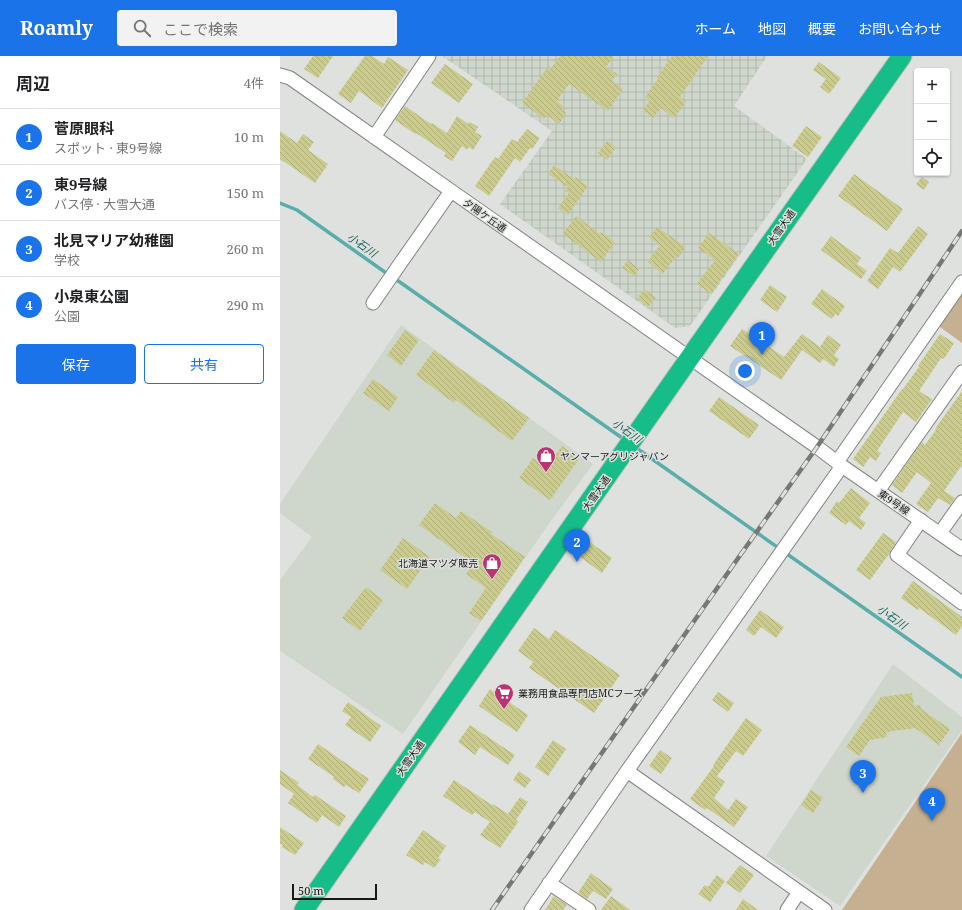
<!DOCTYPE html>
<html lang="ja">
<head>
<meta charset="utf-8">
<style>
	body { margin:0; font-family:"Noto Serif","Noto Sans JP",serif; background:#f2f2f2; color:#202124 }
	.controls { position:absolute; right:12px; top:12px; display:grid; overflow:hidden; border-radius:4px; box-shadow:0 1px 3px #0004 }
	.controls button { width:36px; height:36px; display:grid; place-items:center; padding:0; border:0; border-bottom:1px solid #e0e0e0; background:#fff; color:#202124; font:20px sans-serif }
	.scale { position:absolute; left:12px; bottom:10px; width:85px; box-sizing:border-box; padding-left:4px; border:2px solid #191a18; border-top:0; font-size:11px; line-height:14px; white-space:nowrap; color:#191a18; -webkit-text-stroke:3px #dee1dd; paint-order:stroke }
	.you { position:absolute; left:465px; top:315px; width:14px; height:14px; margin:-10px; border:3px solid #fff; border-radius:50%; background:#1a73e8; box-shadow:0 0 0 6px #1a73e833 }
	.badge { display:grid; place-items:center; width:26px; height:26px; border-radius:50%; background:#1a73e8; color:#fff; font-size:13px; font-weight:700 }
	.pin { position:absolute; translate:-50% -33px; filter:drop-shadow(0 1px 2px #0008) }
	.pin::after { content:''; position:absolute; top:21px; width:14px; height:12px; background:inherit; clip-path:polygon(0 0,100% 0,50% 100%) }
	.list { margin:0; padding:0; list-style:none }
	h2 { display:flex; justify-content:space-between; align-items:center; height:52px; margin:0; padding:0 16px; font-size:17px }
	h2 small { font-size:13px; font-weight:400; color:#757577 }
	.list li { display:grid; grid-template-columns:26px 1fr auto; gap:12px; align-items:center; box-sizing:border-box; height:56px; padding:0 16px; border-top:1px solid #e0e0e0 }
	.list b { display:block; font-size:15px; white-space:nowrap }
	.list p { margin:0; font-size:13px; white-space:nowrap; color:#757577 }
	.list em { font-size:13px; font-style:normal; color:#757577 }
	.actions { display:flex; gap:8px; padding:12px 16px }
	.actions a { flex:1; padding:9px 0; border:1px solid #1a73e8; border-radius:4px; text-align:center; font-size:14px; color:#1a73e8 }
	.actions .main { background:#1a73e8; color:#fff }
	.icon { flex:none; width:22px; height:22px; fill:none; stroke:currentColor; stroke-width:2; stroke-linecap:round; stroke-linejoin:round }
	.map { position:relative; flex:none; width:682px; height:854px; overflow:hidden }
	header { display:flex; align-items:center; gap:24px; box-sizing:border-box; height:56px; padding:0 20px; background:#1a73e8; color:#fff }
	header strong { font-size:19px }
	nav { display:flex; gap:22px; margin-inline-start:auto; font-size:14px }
	.search { width:280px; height:36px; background:#f2f2f2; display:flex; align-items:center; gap:10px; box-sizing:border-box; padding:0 14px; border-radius:4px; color:#757577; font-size:15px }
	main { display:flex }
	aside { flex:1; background:#fff }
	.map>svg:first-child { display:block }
</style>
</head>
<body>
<header>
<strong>Roamly</strong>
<div class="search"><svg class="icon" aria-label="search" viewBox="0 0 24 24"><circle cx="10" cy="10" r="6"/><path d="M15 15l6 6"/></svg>ここで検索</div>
<nav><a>ホーム</a><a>地図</a><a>概要</a><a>お問い合わせ</a></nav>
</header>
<main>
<aside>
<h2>周辺<small>4件</small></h2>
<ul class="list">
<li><span class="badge">1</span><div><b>菅原眼科</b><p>スポット · 東9号線</p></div><em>10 m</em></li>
<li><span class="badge">2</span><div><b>東9号線</b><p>バス停 · 大雪大通</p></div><em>150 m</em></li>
<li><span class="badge">3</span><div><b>北見マリア幼稚園</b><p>学校</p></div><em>260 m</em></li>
<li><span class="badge">4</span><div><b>小泉東公園</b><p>公園</p></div><em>290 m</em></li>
</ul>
<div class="actions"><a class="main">保存</a><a>共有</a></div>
</aside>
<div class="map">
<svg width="682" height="854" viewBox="0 0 682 854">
	<defs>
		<pattern id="industrial-grid" width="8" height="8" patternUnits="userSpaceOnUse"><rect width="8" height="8" fill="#cfd7cc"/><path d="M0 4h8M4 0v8" fill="none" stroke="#b1b8ae"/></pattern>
		<pattern id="building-back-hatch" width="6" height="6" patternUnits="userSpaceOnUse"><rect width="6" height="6" fill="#cacb8c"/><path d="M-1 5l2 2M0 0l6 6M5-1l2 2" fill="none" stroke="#adae78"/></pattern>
	</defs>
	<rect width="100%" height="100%" fill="#dee1dd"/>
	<!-- built -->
	<path fill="#cfd7cc" d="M 121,269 L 313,408 L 268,469 L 123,678 L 0,595 L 0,524 L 32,481 L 0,457 L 0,448 Z
		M 613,608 L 682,661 L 682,674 L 560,850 L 486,800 Z"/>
	<!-- industrial -->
	<path fill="url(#industrial-grid)" d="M 162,0 L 487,0 L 454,50 L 527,103 L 410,270 L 395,272 L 220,148 L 272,75 Z"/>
	<!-- green -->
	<path fill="#c5b191" d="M 682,233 L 682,287 L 656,268 Z
		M 682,677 L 682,854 L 562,854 Z"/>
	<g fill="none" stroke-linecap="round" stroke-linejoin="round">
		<!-- stream -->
		<path stroke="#59adaa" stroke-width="3.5" d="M 0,147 L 17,154 L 109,219
			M 114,222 L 345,384
			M 355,391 L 682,621"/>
	</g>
	<!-- building -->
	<path fill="url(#building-back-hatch)" d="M 33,0 L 53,0 L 38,22 L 24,13 Z
		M 85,0 L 92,0 L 104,8 L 108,1 L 128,14 L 102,52 L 79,35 L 71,47 L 58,38 Z
		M 280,0 L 334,0 L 326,11 L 337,18 L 332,25 L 343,33 L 328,55 L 289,28 L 277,45 L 284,51 L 282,54 L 286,57 L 279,68 L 267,59 L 264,63 L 242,47 L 267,12 L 270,14 Z
		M 392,0 L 428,0 L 400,41 L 406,46 L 394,62 L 381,52 L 373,62 L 363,54 L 370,44 L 365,41 L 378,23 L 377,22 Z
		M 539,6 L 561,22 L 549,38 L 540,31 L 546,23 L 533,14 Z
		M 165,8 L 193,28 L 179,47 L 151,27 Z
		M 125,50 L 151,68 L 152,67 L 167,77 L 177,60 L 188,68 L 190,66 L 198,71 L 195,76 L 202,80 L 193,94 L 189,91 L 187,94 L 182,90 L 172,105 L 164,100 L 166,97 L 136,77 L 135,78 L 115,64 Z
		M 526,70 L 542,81 L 528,101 L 512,90 Z
		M 247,73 L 260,82 L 252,93 L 250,92 L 240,106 L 235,102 L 209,140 L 195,130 L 215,101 L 218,103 L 232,83 L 237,86 Z
		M 0,75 L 17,87 L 23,78 L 34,86 L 28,94 L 48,108 L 35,127 L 0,103 Z
		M 327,85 L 336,91 L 327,104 L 318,97 Z
		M 274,109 L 294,123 L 295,121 L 308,130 L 288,159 L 278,152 L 289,137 L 285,135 L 288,131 L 268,118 Z
		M 574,118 L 623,153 L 607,175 L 558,140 Z
		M 642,121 L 649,126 L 644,134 L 636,128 Z
		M 296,160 L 320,178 L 321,176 L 335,186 L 321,206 L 283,178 Z
		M 638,170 L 648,178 L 620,216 L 613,211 L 598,233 L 587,225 L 610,192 L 618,197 Z
		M 377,171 L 406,191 L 398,202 L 396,200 L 383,218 L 368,206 L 380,189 L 369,182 Z
		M 429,177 L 459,198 L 431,238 L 417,228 L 435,204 L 418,192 Z
		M 551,180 L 581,202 L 577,208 L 587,215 L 581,223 L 541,194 Z
		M 348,204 L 359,213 L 354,220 L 342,212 Z
		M 490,229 L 507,241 L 497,256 L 480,244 Z
		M 364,233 L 376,242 L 368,251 L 357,243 Z
		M 542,233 L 565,250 L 558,260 L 555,258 L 552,263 L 531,248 Z
		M 462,273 L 504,301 L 522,278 L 540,291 L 548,279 L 561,289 L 554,299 L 559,303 L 554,311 L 543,303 L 540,307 L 522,294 L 501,324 L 450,290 Z
		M 125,274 L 139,284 L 121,310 L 107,299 Z
		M 660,278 L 674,287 L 664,303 L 661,302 L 639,335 L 652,343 L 636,366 L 623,356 L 597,395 L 601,397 L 596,405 L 590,401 L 583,411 L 573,403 L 622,333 L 623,333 L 639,311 L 638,310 Z
		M 154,294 L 249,362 L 232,385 L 205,365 L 176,344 L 174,347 L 136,319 Z
		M 93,323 L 118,341 L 109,355 L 83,337 Z
		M 682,335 L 682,409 L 664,435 L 675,442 L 670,449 L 658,442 L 648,456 L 636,448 L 651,427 L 637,416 L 622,437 L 612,429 L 642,386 L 645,389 L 656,374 L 655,373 Z
		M 439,341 L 479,369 L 469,383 L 429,355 Z
		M 282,390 L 299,403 L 270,444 L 239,422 L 253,402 L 267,412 Z
		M 571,432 L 590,447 L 579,462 L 586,467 L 581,474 L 569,465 L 566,469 L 549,457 L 557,445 L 559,447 Z
		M 155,447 L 176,462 L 181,455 L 212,476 L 211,478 L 245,501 L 201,565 L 189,557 L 206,532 L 186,518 L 193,507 L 139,469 Z
		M 603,477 L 616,486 L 609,498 L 590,524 L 576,514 Z
		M 123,482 L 150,501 L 127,533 L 100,514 Z
		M 307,484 L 332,502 L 322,517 L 296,498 Z
		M 633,525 L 682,561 L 682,570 L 676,579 L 639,552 L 638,554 L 621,542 Z
		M 86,531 L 103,544 L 80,575 L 62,562 Z
		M 480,554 L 504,571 L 496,582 L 481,571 L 474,580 L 466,574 Z
		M 254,572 L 269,583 L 275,574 L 340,619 L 314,657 L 249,612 L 253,606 L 238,595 Z
		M 210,633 L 248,659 L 237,676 L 199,650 Z
		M 438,636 L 454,647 L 448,656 L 432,644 Z
		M 632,637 L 634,650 L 640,649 L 641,653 L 670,673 L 659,689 L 635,672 L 606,676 L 607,681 L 590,684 L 579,700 L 566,691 L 601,641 Z
		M 68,646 L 101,670 L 90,686 L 65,669 L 71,661 L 62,655 Z
		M 466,662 L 482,674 L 463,700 L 456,695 L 437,720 L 445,726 L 434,742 L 448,754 L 456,743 L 468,751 L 454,771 L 427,752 L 425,754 L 410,743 L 434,710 L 433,709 Z
		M 190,669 L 235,699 L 228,709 L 200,691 L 195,699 L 178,686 Z
		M 273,684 L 286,693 L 268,720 L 255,711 Z
		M 38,688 L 89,723 L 79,737 L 66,729 L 64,731 L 53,723 L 54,721 L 28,703 Z
		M 380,694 L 392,702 L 381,718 L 369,710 Z
		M 0,714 L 19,727 L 17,729 L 33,741 L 35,739 L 66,760 L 59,771 L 42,759 L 37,767 L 8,747 L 14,738 L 0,728 Z
		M 239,715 L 251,724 L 245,732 L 233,724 Z
		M 174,724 L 212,749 L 213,748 L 228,758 L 240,741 L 248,746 L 236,764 L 238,766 L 220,792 L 200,779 L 210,766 L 195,756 L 192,759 L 163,740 Z
		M 531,734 L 543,742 L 533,757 L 521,749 Z
		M 0,771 L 24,787 L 15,799 L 2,791 L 3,789 L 0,787 Z
		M 143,774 L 166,790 L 158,802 L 161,803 L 154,812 L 145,806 L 143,809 L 126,799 Z
		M 460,809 L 474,819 L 460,837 L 446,827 Z
		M 311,817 L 333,833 L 326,843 L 313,835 L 307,843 L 298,837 Z
		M 437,819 L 445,825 L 430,846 L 418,838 L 425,829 L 428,831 Z
		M 274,840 L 287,849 L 283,854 L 265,854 Z
		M 331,840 L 350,854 L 321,854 Z
		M 463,843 L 478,854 L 456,854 Z"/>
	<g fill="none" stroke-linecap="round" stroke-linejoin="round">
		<defs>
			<path id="minor" d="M 0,19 L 10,22 L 537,391 L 562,410 L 682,493
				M 94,81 L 149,0
				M 93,247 L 122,205 L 171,135
				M 557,406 L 682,226
				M 598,435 L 682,316
				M 641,464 L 617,499 L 682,547
				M 660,477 L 682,446
				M 347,715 L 545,854
				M 269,827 L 309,854
				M 251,854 L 347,715 L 562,410
				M 507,854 L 519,836"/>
			<path id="highway" d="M 24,854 L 420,287 L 622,0"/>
		</defs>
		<!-- minor casing -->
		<use href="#minor" stroke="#828481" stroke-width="15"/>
		<!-- highway casing -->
		<use href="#highway" stroke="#bfbfbe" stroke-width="21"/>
		<!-- minor -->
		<use href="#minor" stroke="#fff" stroke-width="13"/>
		<!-- highway -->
		<use href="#highway" stroke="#17bd88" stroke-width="19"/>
		<defs>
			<path id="rail" d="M 212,854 L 461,498 L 537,391 L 682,175"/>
		</defs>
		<!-- rail casing -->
		<use href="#rail" stroke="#767875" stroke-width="4.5"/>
		<!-- rail -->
		<use href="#rail" stroke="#dee1dd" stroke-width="3" stroke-dasharray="9" stroke-linecap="butt"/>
	</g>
	<!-- icons -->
	<defs>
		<symbol id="shop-pin" viewBox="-11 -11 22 30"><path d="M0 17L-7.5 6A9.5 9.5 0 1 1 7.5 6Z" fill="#bb3372" stroke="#dee1dd"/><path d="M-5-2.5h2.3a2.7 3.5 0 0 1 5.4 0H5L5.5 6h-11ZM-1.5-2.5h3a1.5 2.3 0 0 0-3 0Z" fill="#fff"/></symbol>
		<symbol id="supermarket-pin" viewBox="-11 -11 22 30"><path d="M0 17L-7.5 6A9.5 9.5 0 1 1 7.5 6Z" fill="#bb3372" stroke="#dee1dd"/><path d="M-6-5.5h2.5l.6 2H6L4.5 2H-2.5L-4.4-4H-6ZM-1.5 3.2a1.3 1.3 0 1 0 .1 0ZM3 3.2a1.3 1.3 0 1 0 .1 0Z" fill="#fff"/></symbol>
	</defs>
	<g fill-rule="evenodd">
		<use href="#shop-pin" x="255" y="389" width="22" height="30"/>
		<use href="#shop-pin" x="201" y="496" width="22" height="30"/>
		<use href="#supermarket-pin" x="213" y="626" width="22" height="30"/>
	</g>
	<g text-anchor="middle" stroke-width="3" stroke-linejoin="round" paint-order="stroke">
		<!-- street labels -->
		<g font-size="10" fill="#191a18" stroke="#dee1dd">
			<text transform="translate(205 159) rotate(35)" y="4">夕陽ケ丘通</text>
			<text transform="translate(501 171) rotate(-55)" y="4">大雪大通</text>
			<text transform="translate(316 437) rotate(-55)" y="4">大雪大通</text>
			<text transform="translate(614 446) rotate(34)" y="4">東9号線</text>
			<text transform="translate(130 702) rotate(-55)" y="4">大雪大通</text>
		</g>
		<!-- poi labels -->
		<g font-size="10" fill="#191a18" stroke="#dee1dd" text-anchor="start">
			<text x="280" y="404">ヤンマーアグリジャパン</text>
			<text x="198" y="511" text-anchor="end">北海道マツダ販売</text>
			<text x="238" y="641">業務用食品専門店MCフーズ</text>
		</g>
		<!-- water labels -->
		<g font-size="11" font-style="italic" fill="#1b615f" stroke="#dee1dd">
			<text transform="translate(82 189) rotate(35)" y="4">小石川</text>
			<text transform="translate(347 375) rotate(35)" y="4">小石川</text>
			<text transform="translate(612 561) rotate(35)" y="4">小石川</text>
		</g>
	</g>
</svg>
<div class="controls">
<button>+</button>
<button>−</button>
<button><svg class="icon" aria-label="locate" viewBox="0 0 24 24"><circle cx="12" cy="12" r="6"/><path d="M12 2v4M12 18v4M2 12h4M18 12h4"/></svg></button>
</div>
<div class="scale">50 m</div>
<div class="you"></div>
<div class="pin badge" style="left:482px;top:299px">1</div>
<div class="pin badge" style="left:297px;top:506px">2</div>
<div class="pin badge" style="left:583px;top:737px">3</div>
<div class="pin badge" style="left:652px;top:765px">4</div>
</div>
</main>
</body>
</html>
